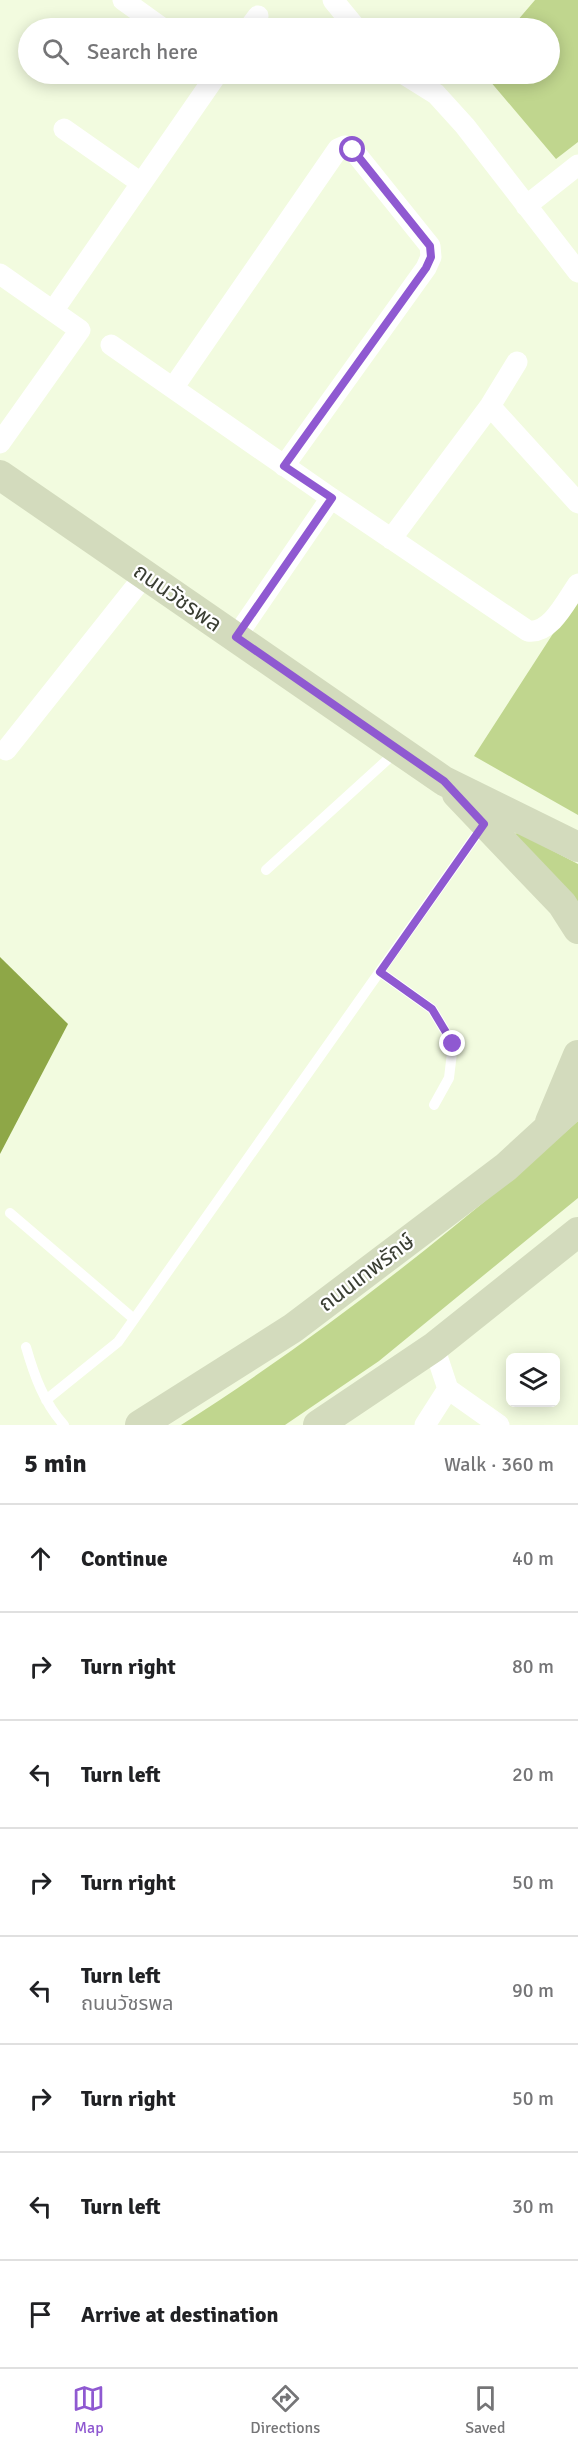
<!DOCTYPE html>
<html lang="en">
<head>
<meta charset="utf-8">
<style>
	body { margin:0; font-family:Signika,"Noto Sans Thai",sans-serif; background:#f2f2f2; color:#202124 }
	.controls { position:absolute; right:18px; bottom:18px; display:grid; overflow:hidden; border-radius:9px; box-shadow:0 3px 15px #0003 }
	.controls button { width:54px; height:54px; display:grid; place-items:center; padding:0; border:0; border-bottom:2px solid #e0e0e0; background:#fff; color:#202124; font:30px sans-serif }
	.stop { position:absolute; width:18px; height:18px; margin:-14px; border:4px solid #8f59d1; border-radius:50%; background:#fff }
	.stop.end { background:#8f59d1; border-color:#fff; box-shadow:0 2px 6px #0008 }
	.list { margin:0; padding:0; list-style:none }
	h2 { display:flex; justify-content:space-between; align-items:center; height:78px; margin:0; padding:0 24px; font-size:26px }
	h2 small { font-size:20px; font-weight:400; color:#757577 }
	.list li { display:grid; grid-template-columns:39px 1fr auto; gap:18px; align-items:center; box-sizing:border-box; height:108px; padding:0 24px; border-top:2px solid #e0e0e0 }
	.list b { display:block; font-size:22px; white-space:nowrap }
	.list p { margin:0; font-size:20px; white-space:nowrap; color:#757577 }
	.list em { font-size:20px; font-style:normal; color:#757577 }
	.icon { flex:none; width:33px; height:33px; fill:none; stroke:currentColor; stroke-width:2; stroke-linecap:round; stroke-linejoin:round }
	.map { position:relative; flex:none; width:578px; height:1425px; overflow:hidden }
	.search { position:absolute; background:#fff; box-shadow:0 3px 15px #0003; left:18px; right:18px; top:18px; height:66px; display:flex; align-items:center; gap:15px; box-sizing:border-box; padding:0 21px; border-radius:33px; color:#757577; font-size:22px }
	.sheet { height:942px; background:#fff }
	nav { display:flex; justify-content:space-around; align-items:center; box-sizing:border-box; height:84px; border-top:2px solid #e0e0e0; background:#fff; font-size:16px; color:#757577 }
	nav a { display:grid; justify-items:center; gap:3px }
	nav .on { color:#8f59d1 }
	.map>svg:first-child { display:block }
</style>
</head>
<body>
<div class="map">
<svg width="578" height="1425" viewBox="0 0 578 1425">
	<rect width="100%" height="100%" fill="#f2fbdf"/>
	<!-- green -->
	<path fill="#c0d68e" d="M 535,0 L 578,0 L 578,142 L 556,159 L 484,74 L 550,74 L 550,28 L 511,28 Z
		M 578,595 L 578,815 L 474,756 Z
		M 519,833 L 578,864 L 578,912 L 512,834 Z
		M 578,1121 L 578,1198 L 379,1361 L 285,1425 L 181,1425 C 321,1336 454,1231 578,1121 Z"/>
	<!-- water -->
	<path fill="#8ea747" d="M 0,957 L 68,1024 L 0,1154 Z"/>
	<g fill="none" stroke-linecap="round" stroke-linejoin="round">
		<!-- lane -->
		<path stroke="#fff" stroke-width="10" d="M 266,870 L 397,751
			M 380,972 L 432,1009 L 453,1044 L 449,1078 L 434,1105
			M 10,1213 L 134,1319
			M 26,1347 C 34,1375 44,1403 64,1425
			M 46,1400 L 118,1342 L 484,824"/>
		<!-- street -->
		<path stroke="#fff" stroke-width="21" d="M 123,0 L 162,28
			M 333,0 L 356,28
			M 249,28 L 258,16
			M 404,74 L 436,94 L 465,126 L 578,272
			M 64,129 L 141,183
			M 526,206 L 578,165
			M 0,274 L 80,330 L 0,443
			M 53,311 L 217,74
			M 111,345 L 331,498 L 528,631 C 551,634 566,601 578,584
			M 173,388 L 338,149 L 345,146 L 353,150 L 430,246 L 431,257 L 426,268 L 284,466
			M 490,406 L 578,503
			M 391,539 L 490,406 L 517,362
			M 236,637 L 331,498
			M 6,750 L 145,575
			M 448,1389 L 499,1425
			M 425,1425 L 448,1389 L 434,1347"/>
		<!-- secondary -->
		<path stroke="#d3dbbd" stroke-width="30" d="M 0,475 L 444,781 L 578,847
			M 457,794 L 562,904 L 578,929
			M 550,1122 L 578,1055
			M 140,1425 L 293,1328 L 506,1167 L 578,1101
			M 318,1425 L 434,1347 L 578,1232"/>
	</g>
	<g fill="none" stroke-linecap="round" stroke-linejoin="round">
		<!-- route -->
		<path stroke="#8f59d1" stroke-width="8" d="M 353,150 L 430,246 L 431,257 L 426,268 L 284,466 L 332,498 L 236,637 L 444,781 L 484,824 L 380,972 L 432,1009 L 453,1044"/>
	</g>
	<g text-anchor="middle" stroke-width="4.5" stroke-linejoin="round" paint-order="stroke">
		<!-- street labels -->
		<g font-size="22" fill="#3a3e33" stroke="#fff">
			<text transform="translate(178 597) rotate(35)" y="8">ถนนวัชรพล</text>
			<text transform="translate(366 1272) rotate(-37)" y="8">ถนนเทพรักษ์</text>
		</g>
	</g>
</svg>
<div class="controls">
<button><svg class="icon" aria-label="layers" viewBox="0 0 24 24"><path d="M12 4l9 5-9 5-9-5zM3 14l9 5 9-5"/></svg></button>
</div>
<div class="stop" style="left:353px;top:150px"></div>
<div class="stop end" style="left:453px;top:1044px"></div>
<div class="search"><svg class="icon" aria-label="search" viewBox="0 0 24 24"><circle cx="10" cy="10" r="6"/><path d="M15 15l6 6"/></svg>Search here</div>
</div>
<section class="sheet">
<h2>5 min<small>Walk · 360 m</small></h2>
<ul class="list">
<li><svg class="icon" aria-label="ahead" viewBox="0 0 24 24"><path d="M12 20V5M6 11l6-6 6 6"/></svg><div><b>Continue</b></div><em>40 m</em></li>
<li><svg class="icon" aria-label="right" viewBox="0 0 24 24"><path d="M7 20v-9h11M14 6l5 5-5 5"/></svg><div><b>Turn right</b></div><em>80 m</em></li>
<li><svg class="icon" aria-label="left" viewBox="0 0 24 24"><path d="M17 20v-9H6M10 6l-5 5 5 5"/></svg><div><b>Turn left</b></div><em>20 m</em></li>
<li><svg class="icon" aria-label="right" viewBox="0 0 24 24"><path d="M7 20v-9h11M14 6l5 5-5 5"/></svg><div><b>Turn right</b></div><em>50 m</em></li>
<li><svg class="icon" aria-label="left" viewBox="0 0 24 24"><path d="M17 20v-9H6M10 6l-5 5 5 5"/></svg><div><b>Turn left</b><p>ถนนวัชรพล</p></div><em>90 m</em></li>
<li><svg class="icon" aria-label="right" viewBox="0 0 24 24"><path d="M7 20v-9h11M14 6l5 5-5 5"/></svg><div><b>Turn right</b></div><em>50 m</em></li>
<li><svg class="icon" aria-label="left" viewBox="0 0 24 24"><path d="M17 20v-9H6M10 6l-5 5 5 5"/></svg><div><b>Turn left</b></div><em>30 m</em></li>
<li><svg class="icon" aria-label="arrive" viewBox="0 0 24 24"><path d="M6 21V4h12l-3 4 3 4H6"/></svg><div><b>Arrive at destination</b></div></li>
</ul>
</section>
<nav>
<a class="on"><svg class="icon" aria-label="map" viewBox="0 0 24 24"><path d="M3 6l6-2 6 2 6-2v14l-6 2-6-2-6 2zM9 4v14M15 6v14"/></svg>Map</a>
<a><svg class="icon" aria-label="directions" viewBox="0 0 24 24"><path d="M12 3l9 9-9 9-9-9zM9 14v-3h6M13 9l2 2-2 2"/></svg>Directions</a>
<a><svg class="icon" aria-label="saved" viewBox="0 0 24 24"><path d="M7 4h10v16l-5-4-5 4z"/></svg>Saved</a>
</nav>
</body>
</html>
